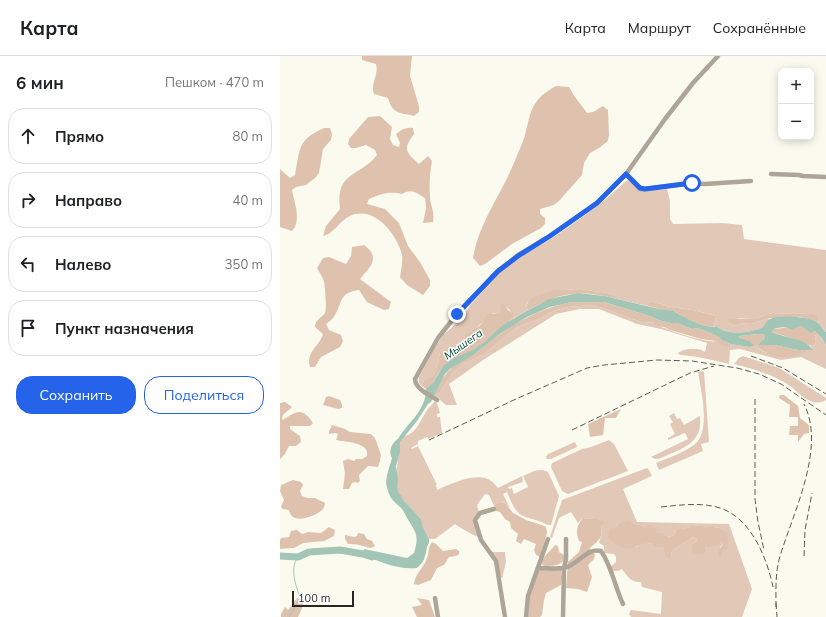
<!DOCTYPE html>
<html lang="ru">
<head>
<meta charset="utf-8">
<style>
	body { margin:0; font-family:Mulish,sans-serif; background:#f2f2f2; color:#202124 }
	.controls { position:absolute; right:12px; top:12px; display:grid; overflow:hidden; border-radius:8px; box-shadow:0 2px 10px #0003 }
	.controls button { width:36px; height:36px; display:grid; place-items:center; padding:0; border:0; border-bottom:1px solid #e0e0e0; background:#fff; color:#202124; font:20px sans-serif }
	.scale { position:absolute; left:12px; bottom:10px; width:62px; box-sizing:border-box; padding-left:4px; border:2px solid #272823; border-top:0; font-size:11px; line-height:14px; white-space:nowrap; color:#272823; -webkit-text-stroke:3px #fff; paint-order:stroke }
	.stop { position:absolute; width:12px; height:12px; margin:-9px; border:3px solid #2563eb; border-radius:50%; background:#fff }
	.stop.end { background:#2563eb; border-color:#fff; box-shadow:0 1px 4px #0008 }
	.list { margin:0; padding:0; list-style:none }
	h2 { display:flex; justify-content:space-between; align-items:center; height:52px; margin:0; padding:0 16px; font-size:17px }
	h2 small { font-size:13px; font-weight:400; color:#757577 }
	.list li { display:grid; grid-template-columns:26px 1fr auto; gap:12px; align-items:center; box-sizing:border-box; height:56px; margin:0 8px 8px; padding:0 8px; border:1px solid #e0e0e0; border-radius:16px }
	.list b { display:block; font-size:15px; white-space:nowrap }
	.list em { font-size:13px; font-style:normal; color:#757577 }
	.actions { display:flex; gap:8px; padding:12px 16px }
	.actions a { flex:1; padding:9px 0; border:1px solid #2563eb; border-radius:16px; text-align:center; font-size:14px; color:#2563eb }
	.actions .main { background:#2563eb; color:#fff }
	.icon { flex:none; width:22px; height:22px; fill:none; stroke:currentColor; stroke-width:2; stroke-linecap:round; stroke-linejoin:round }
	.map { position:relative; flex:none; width:546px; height:561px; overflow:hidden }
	header { display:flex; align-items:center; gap:24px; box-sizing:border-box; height:56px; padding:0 20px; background:#fff; border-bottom:1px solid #e0e0e0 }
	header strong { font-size:19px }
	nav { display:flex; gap:22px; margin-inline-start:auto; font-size:14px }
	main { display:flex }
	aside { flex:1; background:#fff }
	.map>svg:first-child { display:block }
</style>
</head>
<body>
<header>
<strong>Карта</strong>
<nav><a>Карта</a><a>Маршрут</a><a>Сохранённые</a></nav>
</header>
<main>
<aside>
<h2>6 мин<small>Пешком · 470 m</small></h2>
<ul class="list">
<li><svg class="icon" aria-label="ahead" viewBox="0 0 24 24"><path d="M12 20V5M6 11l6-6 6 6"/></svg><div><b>Прямо</b></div><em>80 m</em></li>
<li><svg class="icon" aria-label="right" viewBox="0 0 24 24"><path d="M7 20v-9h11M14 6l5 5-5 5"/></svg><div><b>Направо</b></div><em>40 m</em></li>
<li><svg class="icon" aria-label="left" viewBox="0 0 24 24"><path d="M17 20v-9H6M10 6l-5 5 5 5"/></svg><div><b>Налево</b></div><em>350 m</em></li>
<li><svg class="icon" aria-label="arrive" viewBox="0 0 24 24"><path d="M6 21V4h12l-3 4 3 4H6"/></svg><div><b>Пункт назначения</b></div></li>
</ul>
<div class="actions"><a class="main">Сохранить</a><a>Поделиться</a></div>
</aside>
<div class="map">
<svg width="546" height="561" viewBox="0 0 546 561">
	<rect width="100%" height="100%" fill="#fafbee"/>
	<!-- green -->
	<path fill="#e2c8b6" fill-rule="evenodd" d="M 350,124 L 362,135 L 387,133 L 390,145 L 390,163 L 393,168 L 442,167 L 462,169 L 464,183 L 546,194 L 546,276 L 537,266 L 539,264 L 531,257 L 514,258 L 492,257 L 477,262 L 459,262 L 448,266 L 455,270 L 461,267 L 471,268 L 490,262 C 487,266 485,270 481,272 C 470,277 446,280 437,270 L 434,270 L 436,260 L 413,254 L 398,252 L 389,252 L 385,249 L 370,245 L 367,248 L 368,250 L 338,243 L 337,240 L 327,237 L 300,233 L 295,234 L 283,233 L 258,239 L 247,247 L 246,251 L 248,254 L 234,262 C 233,256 228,253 224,248 L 218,257 L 213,257 L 194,274 L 187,276 L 188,282 C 177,294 177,297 160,296 L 158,307 L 153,322 L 144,324 L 142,330 L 139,327 L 139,321 L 154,293 L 163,279 L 183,262 L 190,249 L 220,217 L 237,203 L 274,181 L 301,162 L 326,143 L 346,125 Z
		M 314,249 L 364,267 L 373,266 C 381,273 418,284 430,285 C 432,286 434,285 436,285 C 441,287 446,290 451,291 L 450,288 L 470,291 L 475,290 L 486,297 L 523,296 L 527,296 L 526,293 L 532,294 L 531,290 L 534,289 L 536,286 L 535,280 L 538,277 L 546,289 L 546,313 L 521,301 L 501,304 L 460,293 L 450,294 L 449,308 C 433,304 417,300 400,299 L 398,297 C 404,292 419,291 425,296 L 427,287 L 381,273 L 357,268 L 319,253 L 300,253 L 276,258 L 203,304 L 169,328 L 177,349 L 166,349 L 154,339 L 159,338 L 173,316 L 185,307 L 204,298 L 237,271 L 259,263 L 273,255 L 288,251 Z
		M 463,300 L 499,312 L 546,342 L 546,344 C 543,346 538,347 534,346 C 524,344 517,335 509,329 C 492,318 473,313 454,308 L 459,302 Z
		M 421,315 L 424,316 L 429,386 L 421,388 L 423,395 L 379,414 L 376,407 C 388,402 405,396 415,388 C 431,375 421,334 418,316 Z
		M 155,345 L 157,347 L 160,357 L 157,358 L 157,361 L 160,361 L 162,377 L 148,383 L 147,381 L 138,385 L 138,388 L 131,392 L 132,393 L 138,390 L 157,429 L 156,429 L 157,434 C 171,428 198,415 211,425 C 214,426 216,430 218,432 L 242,420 L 243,426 L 228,431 L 229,433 L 232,432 L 234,438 L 248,431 L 243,420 C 252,416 259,411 268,416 L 279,440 L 271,469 L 268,469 C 243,457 239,467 227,436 L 223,438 L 230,452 L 225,447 L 219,446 L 214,450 L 209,439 L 205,438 L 197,449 L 199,457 L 194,462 L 199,481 C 194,480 179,471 175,468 L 155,483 L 149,483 L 143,471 L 141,463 L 118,438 L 114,436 L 113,433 L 116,420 L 120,386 L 124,380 C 137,378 141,362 148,353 C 150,350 153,348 155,345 Z
		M 394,357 L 397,363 L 400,362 L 404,369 L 420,360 C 423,388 402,392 381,402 C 377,404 374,403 371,401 L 408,383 L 405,377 L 388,384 L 388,382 L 395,378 L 390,368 L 393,366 L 389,360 Z
		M 329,384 L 334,388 L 348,415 L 288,438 L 282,435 L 271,411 L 272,407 L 302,393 L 311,391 Z
		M 295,386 L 297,391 L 271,403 L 267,403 L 266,401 L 268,398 Z
		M 367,412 L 369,414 L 372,420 L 343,433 L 357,466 L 449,468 L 472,533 L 462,561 L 351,561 L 349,558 L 351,554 L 381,558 L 382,536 L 362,531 L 361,526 C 351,527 347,520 342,513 L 338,515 L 332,515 L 330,511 L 336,506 L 336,501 L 334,498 L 324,497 L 324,490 L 319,487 L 322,476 L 321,471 L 323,466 L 315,461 L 309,463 L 303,462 L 298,467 L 291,456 L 279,462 L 272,482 L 270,481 L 282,444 ZM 339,467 L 353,467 L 359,471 L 377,477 L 383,477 L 389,481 L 394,479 L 397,473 L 404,473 L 411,469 L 439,472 L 444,493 L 441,502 L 440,491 L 443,488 L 441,486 L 425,492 L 415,487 L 417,483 L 413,481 L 392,495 L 390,502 L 384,491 L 371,487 L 364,486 L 356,491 L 333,484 L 334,472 Z
		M 209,494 L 212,496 L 225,496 L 226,506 L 222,522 L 220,521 L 217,505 Z"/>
	<!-- forest -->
	<path fill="#dfc2ae" d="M 82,0 L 132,0 L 130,20 L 139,50 L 139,56 L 134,60 C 119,56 113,59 108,42 L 94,38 C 90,28 99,19 96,8 L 82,4 Z
		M 276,30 L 289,31 C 294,41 301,48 307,57 L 313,56 L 323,50 L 328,54 L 329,79 L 328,85 L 319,92 L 310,97 L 304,107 L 302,119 L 279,145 L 274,149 L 260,153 L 260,158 L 265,162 L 265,168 L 261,172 L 232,188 L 205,208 L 200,210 L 193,202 C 197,176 211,153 223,130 C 231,115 237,100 243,85 C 248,72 248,56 257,45 C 262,38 269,34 276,30 Z
		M 100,60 L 112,71 L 110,83 L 113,89 L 119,91 L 120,87 L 116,78 C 122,73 126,71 133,72 L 134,78 C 123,93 125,96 139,108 L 148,100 L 152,105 C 150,116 149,128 150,140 C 150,149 155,156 153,166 L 143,167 L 146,152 L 145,142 C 137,137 131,132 122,138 C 109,135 101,138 89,143 L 87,148 L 105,153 L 119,167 L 128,190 L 140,206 L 150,224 L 150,230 L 143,239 L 127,229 L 120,221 C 121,214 123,206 122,199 C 117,178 94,149 70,160 C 59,165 54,178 43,180 L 46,170 L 60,153 C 55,115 80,121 97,99 L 95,94 L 86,89 L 76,92 L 71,92 L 68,88 L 69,83 L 88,61 Z
		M 44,72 L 50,72 L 52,78 L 51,84 L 43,93 L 39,117 L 35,122 L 26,129 L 16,131 L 12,134 C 14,146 22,164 12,175 L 0,171 L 0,113 L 10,122 L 15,119 C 20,93 17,84 44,72 Z
		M 84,189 C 102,202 89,212 80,223 L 111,246 L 109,253 L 104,254 L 87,246 L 79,234 C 59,237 63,245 55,259 C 53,263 49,266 46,268 L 49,274 L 61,279 L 63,285 L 60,291 L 41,301 L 35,311 L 30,311 C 25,296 40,290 43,278 L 35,271 C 35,263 41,263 45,257 C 47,253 45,231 44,226 C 43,221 39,216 37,212 L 43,202 L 49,201 L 66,208 L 71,200 L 72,191 Z
		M 283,233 L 295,234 L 300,233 L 327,237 L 337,240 L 338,243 C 301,234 282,235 248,254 L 246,251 C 249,238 271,235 283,233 Z
		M 302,245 L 324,246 L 373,261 L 378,264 L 391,267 L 397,267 L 412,273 L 417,272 L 433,278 L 439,281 L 442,284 L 450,288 L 451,291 L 442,290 L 436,285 L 421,283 L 390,274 L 384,271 L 377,270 L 373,266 L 364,267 L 314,249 L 288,251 L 273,255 L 259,263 L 237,271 L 204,298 L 185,307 L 173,316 L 159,338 L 154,339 C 158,332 161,324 166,318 C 172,310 185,304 193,298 C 203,292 211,284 220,278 C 244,261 273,247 302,245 Z
		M 370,245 L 385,249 L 389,252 L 398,252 L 413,254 L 436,260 L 434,270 C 425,273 407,262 398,258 L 394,255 L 387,255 L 368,250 L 367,248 Z
		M 224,247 L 228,254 L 233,257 L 234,262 C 218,272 206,286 190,296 C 181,301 170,303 163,311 C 157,317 155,326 149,332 L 146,333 L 142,330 L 144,324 L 153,321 L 158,307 L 160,296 L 166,293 L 171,296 L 178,293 L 188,283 L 185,281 L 187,276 C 197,273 204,268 207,258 L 218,257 L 220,254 L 220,249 Z
		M 492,257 L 514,258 L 531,257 L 537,260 L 539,264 L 537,266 L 535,265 L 520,261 L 490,262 L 471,268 L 461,267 L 455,270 L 448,266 L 449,263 L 477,262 Z
		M 522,270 L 535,275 L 538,277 L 535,280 L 536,286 L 534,289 L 531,290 L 520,285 L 492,276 L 494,273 Z
		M 478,278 L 485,279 L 484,283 L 478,288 L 479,289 L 494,289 L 518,294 L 526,293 L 527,296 C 523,296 522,298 518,299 C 514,300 510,301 506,301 C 488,303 475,287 460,282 L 459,280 Z
		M 500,339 L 504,339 L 518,350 L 520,362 L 529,369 L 529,377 L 524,378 L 518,386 L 518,379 L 509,379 L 510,370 L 518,370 L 518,361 L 509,361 L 510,349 L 499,342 Z
		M 49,340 L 60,344 L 62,349 L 62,352 L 58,353 L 43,349 L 46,341 Z
		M 5,346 L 12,351 L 3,359 L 2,362 L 3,364 C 17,355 22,351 33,367 L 30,370 L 10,370 L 10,373 L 20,380 L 21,386 L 16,390 L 9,390 L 5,398 L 0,403 L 0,347 Z
		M 341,353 L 336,362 L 325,362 L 323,379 L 310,381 L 308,368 Z
		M 52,369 L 65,373 L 70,376 L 91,378 L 95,382 L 101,399 L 100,405 L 98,411 L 88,410 L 79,419 L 80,425 L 78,427 L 75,426 L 72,427 L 69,433 L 63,433 L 65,417 L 63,405 L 68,403 L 74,405 L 76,403 L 82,403 L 87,400 C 90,386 65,386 56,384 L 58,378 L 55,377 L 49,378 L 49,375 Z
		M 13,424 L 21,426 L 23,429 L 20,435 L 22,440 L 28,442 L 35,442 L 45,447 C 45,448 44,452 43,453 C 38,459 18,467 12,460 C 11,460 9,455 9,454 L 2,453 L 1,450 L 4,444 L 0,435 L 1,429 Z
		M 219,446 L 225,447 L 233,457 L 246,464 L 262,469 L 266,471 L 267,476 L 266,481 L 260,501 L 256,499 L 254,494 L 256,488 L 244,483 L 241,488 L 236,485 L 238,478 L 231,472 L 230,466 L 225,463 L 220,456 L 216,455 L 214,450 Z
		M 315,461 L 324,466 L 321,471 C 324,482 317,486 310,492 L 311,496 L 315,498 L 314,503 L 308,509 L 312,521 L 307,536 L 298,533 L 286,532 L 288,506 L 299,496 L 302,486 L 299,485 C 295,476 297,469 303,462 L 309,463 Z
		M 348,465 L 365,472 L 370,469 L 375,472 L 377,477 L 383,477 L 389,481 L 394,479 L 397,473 L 404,473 L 411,469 L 433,471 L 439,472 L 447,477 L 448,486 L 447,493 L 444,494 L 441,502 L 439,500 L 438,495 L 443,488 L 441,486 L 439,488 L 425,492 L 425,497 L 417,498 L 412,496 L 411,490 L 415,487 L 417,483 L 413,481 L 392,495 L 390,503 C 385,501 384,496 384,491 L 380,491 L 378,492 L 374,490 L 371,487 C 359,486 354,495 344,492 C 338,491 333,485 328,482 L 329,473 L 334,472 L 339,467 Z
		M 49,471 L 55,474 L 54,480 L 44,485 L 23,487 L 14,492 L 0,493 L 0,484 L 1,482 L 9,481 L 11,475 L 17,474 L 22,478 L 28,476 L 41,477 Z
		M 78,477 L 84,478 L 87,483 L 92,485 L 95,490 C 90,494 85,490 79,489 C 76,488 72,488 68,488 L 65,483 L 65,479 L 74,481 L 77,480 Z
		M 152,486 L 156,488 L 163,495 L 176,493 L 179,495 L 179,498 L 176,500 L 169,501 L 164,509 L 157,512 L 151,524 L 138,529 L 134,528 C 135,517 144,512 147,502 C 149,496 148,491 152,486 Z
		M 275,489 L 278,490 L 279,496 L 284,499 L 284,504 C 278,511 272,510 263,510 L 262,507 C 264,498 270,496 275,489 Z
		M 259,514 L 281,514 L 282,521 L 281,529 L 266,537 L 264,544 L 262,559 L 260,561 L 248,561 L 250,540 Z
		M 19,540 L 21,540 L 24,544 L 23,550 L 18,561 L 1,561 L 1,558 L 5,551 L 8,554 Z
		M 137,542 L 149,544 L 155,561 L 137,561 L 132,551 L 142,549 Z"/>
	<!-- water -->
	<path fill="#a2c5b6" d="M 298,237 L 325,240 L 379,253 L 394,255 L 398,258 C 410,263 424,273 437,270 C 446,280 470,277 481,272 C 485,270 486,265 490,263 C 497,258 528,261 535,265 C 540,267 542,273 546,276 L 546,289 L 541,281 L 535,275 L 530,277 L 522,270 L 517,271 L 513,274 C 508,270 500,271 494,273 L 492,276 C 504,282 526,282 533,294 L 518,294 L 494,289 L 479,289 L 478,288 L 484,283 L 485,279 L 478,278 L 459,280 L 460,282 L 469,285 L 475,290 L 470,291 L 450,288 L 442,284 L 439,281 L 433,278 L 417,272 L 412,273 L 397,267 L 391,267 L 378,264 L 373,261 L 324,246 L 292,246 L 270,251 L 247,261 L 221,277 L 193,299 L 170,313 L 165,318 L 151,346 L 148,348 L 137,365 L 120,386 L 120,396 L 116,410 L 118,426 C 113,430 111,435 118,438 L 141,463 L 143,471 L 149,483 L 149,487 C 146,491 147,495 145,500 C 144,505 141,508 137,512 C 118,514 101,506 83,499 L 84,493 L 127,502 L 134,497 C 140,478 135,476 126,460 C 124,456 122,452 119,450 C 112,444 110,442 107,432 C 104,423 110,411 112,402 C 108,396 112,386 118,383 C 128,366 146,355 146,333 L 153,327 L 163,310 L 174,302 L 191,295 L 204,286 L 223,269 L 243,257 L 269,243 Z"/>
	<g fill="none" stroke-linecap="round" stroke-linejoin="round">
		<!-- stream -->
		<path stroke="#a2c5b6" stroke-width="1" d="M 9,561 L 20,542 C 16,529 9,513 18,501"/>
		<!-- river -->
		<path stroke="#a2c5b6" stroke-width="7" d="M 114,421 L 114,436 L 119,443
			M 0,500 L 18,501 L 29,496 L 60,494 L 83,498 L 92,501"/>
		<!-- street -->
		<path stroke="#aca598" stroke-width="4.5" d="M 346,118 L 360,133 L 365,133 L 412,127 L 425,128 L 471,125
			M 491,118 L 519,119 L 523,120 L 546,121
			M 157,344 C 150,339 135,333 135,323 L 158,282 L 177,258 L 219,215 L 238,199 L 270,180 L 317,147 L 346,118 L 385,63 L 413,27 L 438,0
			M 214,453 L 200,457 L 195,464 L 201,484 L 216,505 L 225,561
			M 258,512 C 267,512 276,513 284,512 C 298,509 307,491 321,495 C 332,511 335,531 343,548
			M 155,542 L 158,561
			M 246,561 L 248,540 L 268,483
			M 283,561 L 284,512 L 286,503 L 286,483"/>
		<!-- rail -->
		<path stroke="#5b5c55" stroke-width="1" stroke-dasharray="6 3" stroke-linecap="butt" d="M 471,300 L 503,312 L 546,338
			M 475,343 L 475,443 L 478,466 L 484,494
			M 292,374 L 410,317 L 434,310
			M 149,384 L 236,343 L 307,312 L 324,309 L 377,304 L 412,305 L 457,312 L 479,318 L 501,328 L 546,359
			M 381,451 C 400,449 421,446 440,452 C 471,462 487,502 493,531
			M 524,500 L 525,474 L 532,437
			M 496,547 L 497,561
			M 496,551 C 496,534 495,517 500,500 C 514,455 546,391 524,348"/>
	</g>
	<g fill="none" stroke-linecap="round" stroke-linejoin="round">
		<!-- route -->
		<path stroke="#2563eb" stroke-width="5" d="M 177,258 L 218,215 L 238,200 L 270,180 L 317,147 L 346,118 L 360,132 L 365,133 L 412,127"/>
	</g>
	<g text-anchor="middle" stroke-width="3" stroke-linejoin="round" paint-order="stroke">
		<!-- water labels -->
		<g font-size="11" font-style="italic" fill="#004833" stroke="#fff">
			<text transform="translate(183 288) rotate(-35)" y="4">Мышега</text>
		</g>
	</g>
</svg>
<div class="controls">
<button>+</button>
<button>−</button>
</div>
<div class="scale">100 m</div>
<div class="stop" style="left:412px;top:127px"></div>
<div class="stop end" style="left:177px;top:258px"></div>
</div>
</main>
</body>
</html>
